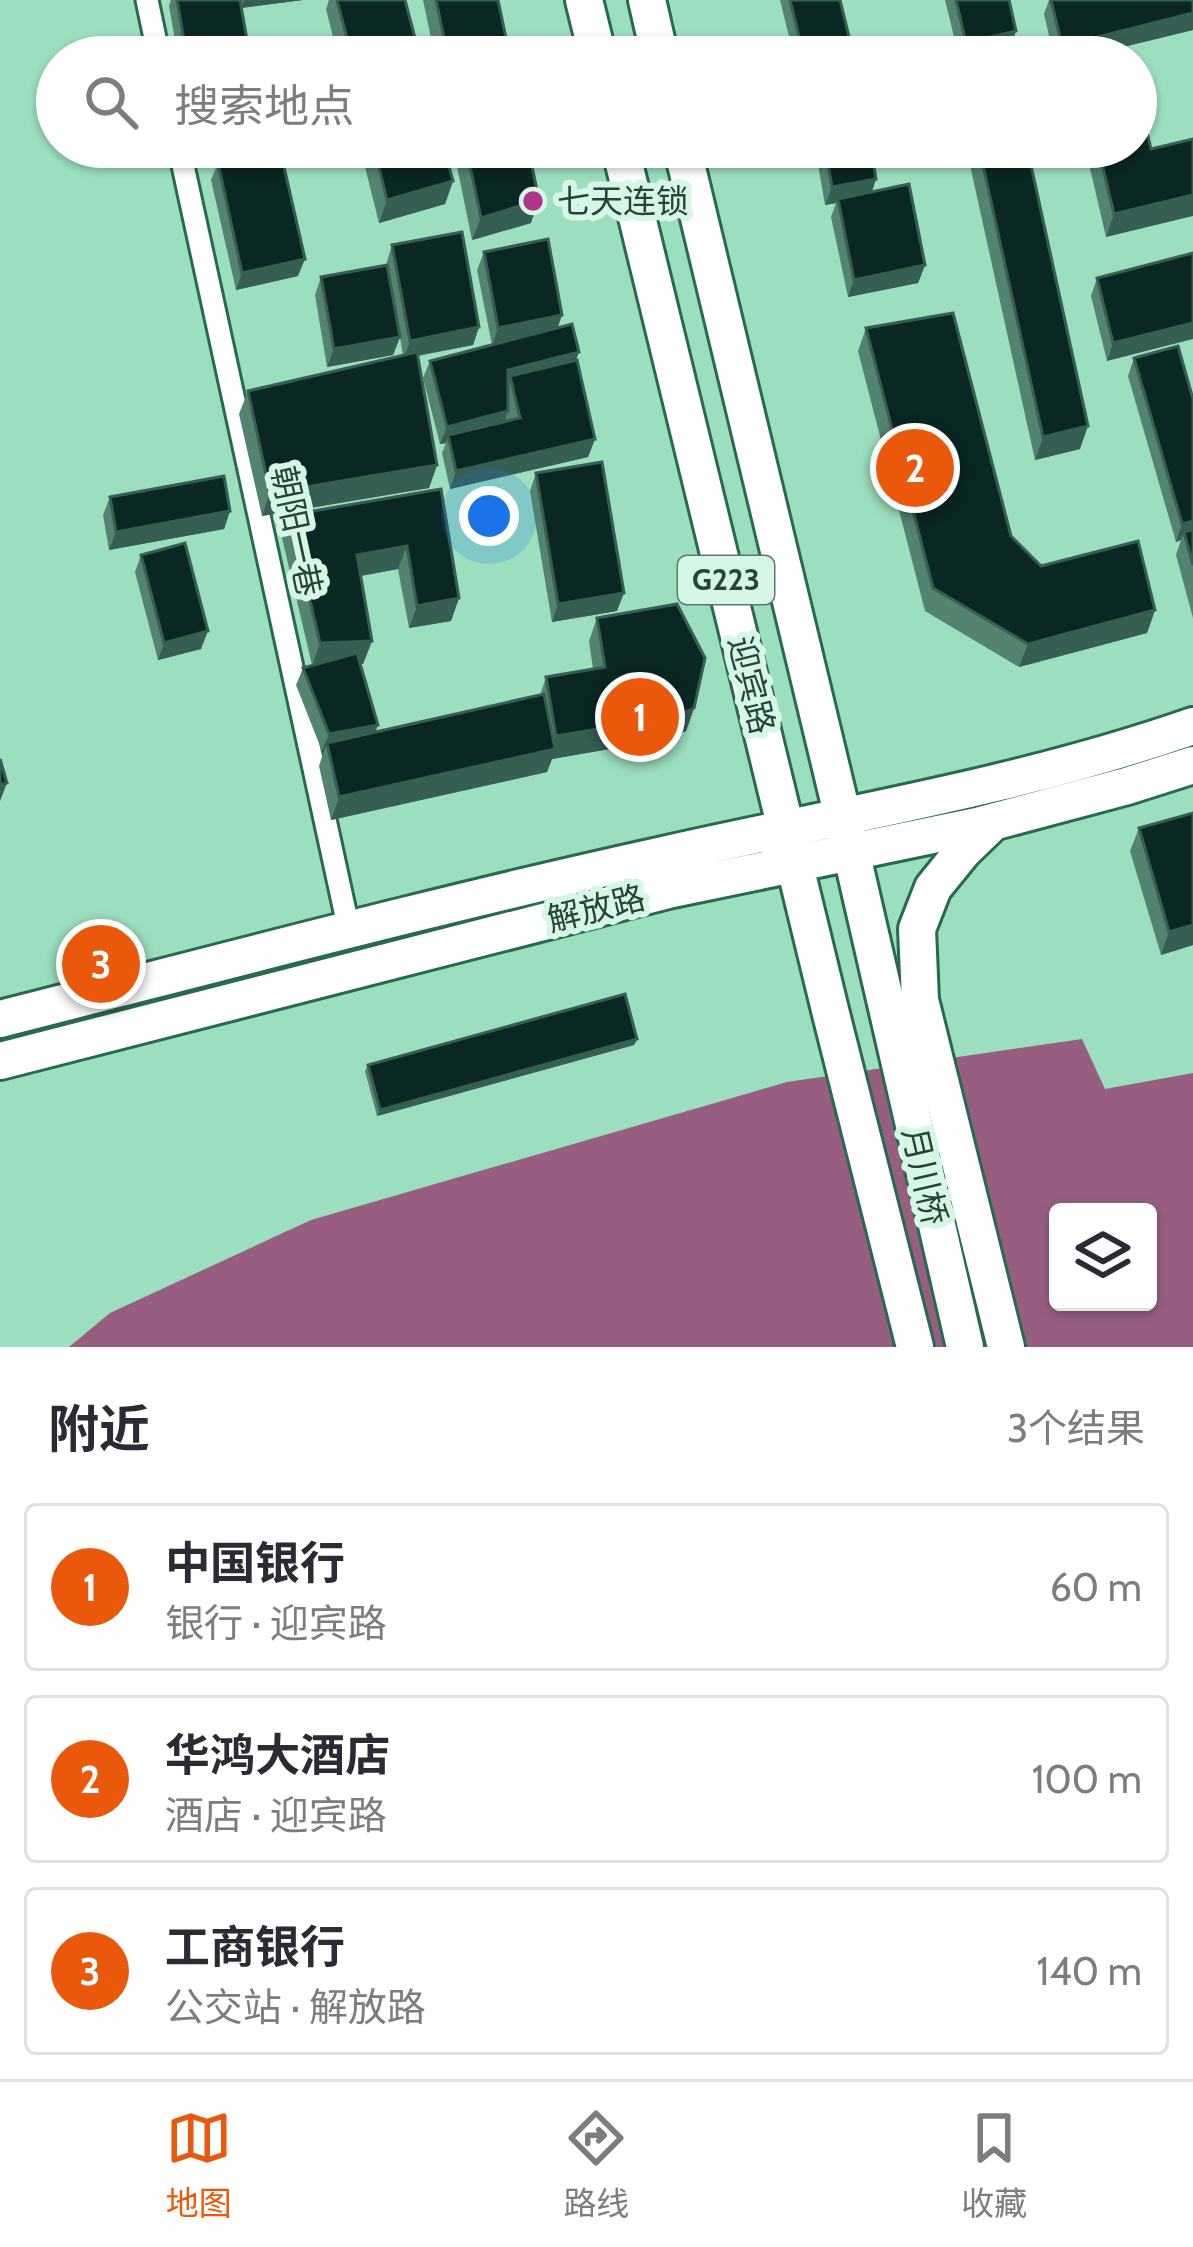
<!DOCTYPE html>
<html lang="zh">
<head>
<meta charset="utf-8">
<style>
	body { margin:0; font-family:Cabin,"Noto Sans SC",sans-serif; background:#f2f2f3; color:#2b2b33 }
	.controls { position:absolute; right:36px; bottom:36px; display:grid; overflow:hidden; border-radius:12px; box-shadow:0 3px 9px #0004 }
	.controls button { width:108px; height:108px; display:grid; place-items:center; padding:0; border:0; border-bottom:3px solid #e1e1e2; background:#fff; color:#2b2b33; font:60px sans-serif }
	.you { position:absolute; left:489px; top:516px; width:42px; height:42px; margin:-30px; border:9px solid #fff; border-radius:50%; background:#1a73e8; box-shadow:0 0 0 18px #1a73e833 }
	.badge { display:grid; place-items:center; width:78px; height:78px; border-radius:50%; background:#ea580c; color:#fff; font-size:39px; font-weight:700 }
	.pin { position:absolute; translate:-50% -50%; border:6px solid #fff; box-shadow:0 3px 12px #0006 }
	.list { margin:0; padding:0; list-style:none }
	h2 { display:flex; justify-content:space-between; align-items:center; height:156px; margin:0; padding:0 48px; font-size:51px }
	h2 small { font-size:39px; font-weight:400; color:#7c7c81 }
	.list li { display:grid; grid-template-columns:78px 1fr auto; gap:36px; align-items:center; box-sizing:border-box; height:168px; margin:0 24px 24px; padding:0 24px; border:3px solid #e1e1e2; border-radius:12px }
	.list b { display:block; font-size:45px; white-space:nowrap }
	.list p { margin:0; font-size:39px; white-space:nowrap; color:#7c7c81 }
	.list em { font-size:39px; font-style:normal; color:#7c7c81 }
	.icon { flex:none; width:66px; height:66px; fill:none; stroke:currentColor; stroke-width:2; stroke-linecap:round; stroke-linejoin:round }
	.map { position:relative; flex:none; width:1193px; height:1347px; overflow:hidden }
	.search { position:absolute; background:#fff; box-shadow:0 3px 9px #0004; left:36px; right:36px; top:36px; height:132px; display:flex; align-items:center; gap:30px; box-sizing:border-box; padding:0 42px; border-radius:66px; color:#7c7c81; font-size:45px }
	.sheet { height:732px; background:#fff }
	nav { display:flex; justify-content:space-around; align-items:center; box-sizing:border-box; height:168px; border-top:3px solid #e1e1e2; background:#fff; font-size:33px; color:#7c7c81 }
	nav a { display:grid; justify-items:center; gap:6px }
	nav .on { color:#ea580c }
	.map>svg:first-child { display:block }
</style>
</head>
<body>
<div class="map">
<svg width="1193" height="1347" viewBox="0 0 1193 1347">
	<rect width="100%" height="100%" fill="#9cdfbe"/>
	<!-- water -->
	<path fill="#975e81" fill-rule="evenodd" d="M 1082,1039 L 1105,1089 L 1193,1073 L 1193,1347 L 69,1347 L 110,1313 L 311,1220 L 787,1082 ZM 1058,1212 L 1148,1212 L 1148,1302 L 1058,1302 Z"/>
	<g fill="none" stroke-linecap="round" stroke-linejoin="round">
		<defs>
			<path id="minor" d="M 147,0 L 159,57
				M 179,147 L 349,930"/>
			<path id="primary" d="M 993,822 L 963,851 L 933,888 L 917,929 L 920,1000 L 1006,1347
				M 0,1019 C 220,963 440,904 663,855 C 840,815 1021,786 1193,726
				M 0,1061 L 668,890 L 981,825 L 1127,786 L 1193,765"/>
			<path id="trunk" d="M 584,0 L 598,57
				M 647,0 L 660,57
				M 620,147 L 831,1014 L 915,1347
				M 682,147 L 851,851 L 965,1347"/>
		</defs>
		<!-- minor casing -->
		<use href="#minor" stroke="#276a4e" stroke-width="27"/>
		<!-- primary casing -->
		<use href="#primary" stroke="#276a4e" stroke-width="42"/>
		<!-- trunk casing -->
		<use href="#trunk" stroke="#276a4e" stroke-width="42"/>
		<!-- minor -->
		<use href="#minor" stroke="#fff" stroke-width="21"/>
		<!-- primary -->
		<use href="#primary" stroke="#fff" stroke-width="36"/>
		<!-- trunk -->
		<use href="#trunk" stroke="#fff" stroke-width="36"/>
	</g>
	<!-- wall -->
	<path fill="#548370" d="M 171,0 L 303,0 L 241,8 L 250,57 L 178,57 L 169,6 Z
		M 329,0 L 337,0 L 420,57 L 338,57 L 326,9 Z
		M 423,0 L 498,0 L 510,57 L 435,57 Z
		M 780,0 L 840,0 L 854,57 L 794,57 Z
		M 945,0 L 1009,0 L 1010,49 L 976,57 L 959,57 Z
		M 1049,0 L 1193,0 L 1193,30 L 1082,57 L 1054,57 L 1044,14 Z
		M 294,147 L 353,147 L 351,154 L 300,168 Z
		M 360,147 L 444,147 L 453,181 L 445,204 L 379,223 Z
		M 453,147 L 528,147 L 531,223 L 472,240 Z
		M 815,147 L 871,147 L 876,179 L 872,192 L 925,265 L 918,283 L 848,297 L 831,217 L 836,203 L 825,205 Z
		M 966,147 L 1027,147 L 1080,449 L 1035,460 Z
		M 1085,147 L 1136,147 L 1151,149 L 1106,237 Z
		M 218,163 L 298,276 L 236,290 L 211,180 Z
		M 392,245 L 479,327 L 473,345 L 418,356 L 437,465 L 429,488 L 262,516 L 239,414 L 248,391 L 403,356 L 400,337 L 393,355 L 327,367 L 315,295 L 321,277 L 386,265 Z
		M 484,252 L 579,352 L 576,360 L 595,439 L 588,457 L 450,489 L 442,453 L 446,443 L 440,444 L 423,378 L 430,361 L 492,345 L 477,270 Z
		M 1193,253 L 1107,361 L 1091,296 L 1097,278 Z
		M 866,328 L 1011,536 L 1041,566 L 1155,610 L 1147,633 L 1019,667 L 925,611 L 858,351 Z
		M 1134,358 L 1193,399 L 1193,618 L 1176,555 L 1181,540 L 1176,542 L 1128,376 Z
		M 536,473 L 617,611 L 552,622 L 530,491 Z
		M 441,489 L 459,598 L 451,621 L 409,628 L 398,569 L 361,576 L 372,641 L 363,664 L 360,664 L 378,725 L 375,732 L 540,695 L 546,677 L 593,669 L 589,641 L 597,618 L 694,708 L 686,731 L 667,739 L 552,759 L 547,772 L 331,820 L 319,766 L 324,751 L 322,751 L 296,685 L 303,668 L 312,665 L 282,538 L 290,515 Z
		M 110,497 L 230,511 L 224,529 L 109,550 L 103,515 Z
		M 141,555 L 201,649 L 158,660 L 135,572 Z
		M 1193,813 L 1193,945 L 1161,955 L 1130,851 L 1139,828 Z
		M 637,1039 L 634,1045 L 377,1116 L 365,1071 L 368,1065 Z"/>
	<!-- shaded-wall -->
	<path fill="#365e52" d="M 244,0 L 303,0 L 241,8 Z
		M 1193,13 L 1193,30 L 1082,57 L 1058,57 L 1062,46 Z
		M 1016,31 L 1010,49 L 976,57 L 961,57 L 966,43 Z
		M 317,147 L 353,147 L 351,154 L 300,168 L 306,150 Z
		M 876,179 L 870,197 L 838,199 L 836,203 L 825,205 L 832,187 Z
		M 453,181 L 445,204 L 379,223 L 387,200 Z
		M 1193,195 L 1193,216 L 1106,237 L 1114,214 Z
		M 539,200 L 531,223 L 472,240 L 481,218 Z
		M 305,259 L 298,276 L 236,290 L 242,273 Z
		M 925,265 L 918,283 L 848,297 L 854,280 Z
		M 562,315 L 556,333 L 492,345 L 498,328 Z
		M 1193,323 L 1193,339 L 1107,361 L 1113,343 Z
		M 479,327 L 473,345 L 404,358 L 410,341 Z
		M 400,337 L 393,355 L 327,367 L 334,349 Z
		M 579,352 L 572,369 L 510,376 L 506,387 L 508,370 Z
		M 508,411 L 502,428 L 448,435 L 446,443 L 440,444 L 447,427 Z
		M 1088,426 L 1080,449 L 1035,460 L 1043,437 Z
		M 595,439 L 588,457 L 450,489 L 456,471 Z
		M 437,465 L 429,488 L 262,516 L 270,493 Z
		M 230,511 L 224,529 L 109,550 L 116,532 Z
		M 1193,521 L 1193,537 L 1184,532 L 1181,540 L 1176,542 L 1182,524 Z
		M 407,546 L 398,569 L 349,578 L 357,555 Z
		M 624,593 L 617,611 L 552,622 L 558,604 Z
		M 459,598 L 451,621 L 409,628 L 417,606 Z
		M 1155,610 L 1147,633 L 1019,667 L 1028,644 Z
		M 208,631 L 201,649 L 158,660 L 164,643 Z
		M 372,641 L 363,664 L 312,666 L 320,643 Z
		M 694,708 L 686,731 L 667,739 L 552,759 L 547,772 L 331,820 L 339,797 L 551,750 L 556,736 Z
		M 378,725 L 371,743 L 327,743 L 324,751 L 322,751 L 329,734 Z
		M 7,783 L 0,801 L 0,785 Z
		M 1193,925 L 1193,945 L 1161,955 L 1169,932 Z
		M 637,1039 L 634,1045 L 377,1116 L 380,1110 Z"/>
	<!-- building -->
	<path fill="#0b2723" stroke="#365e52" stroke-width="3" d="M 177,0 L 240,0 L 250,57 L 187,57 Z
		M 337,0 L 405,0 L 420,57 L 352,57 Z
		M 436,0 L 498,0 L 510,57 L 448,57 Z
		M 790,0 L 840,0 L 854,57 L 804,57 Z
		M 956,0 L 1009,0 L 1016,31 L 966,43 Z
		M 1051,0 L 1193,0 L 1193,13 L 1062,46 Z
		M 1136,86 L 1151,149 L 1193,139 L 1193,195 L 1114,214 L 1098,147 L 1136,147 Z
		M 374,147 L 444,147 L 453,181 L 387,200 Z
		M 466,147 L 528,147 L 539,200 L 481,218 Z
		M 825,147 L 871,147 L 876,179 L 832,187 Z
		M 979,147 L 1027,147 L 1088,426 L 1043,437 Z
		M 280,149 L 305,259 L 242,273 L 218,163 Z
		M 909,184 L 925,265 L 854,280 L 838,199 Z
		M 462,232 L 479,327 L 410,341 L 392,245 Z
		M 548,239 L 562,315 L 498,328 L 484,252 Z
		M 1193,253 L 1193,323 L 1113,343 L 1097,278 Z
		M 387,265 L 400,337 L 334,349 L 321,277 Z
		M 953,313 L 1011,536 L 1041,566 L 1138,541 L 1155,610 L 1028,644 L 933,588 L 866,328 Z
		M 572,324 L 579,352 L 508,370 L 508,411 L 447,427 L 430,361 Z
		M 1178,346 L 1193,399 L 1193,521 L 1182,524 L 1134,358 Z
		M 417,352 L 437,465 L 270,493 L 248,391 Z
		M 577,360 L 595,439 L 456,471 L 448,435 L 520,418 L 510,376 Z
		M 602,462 L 624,593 L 558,604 L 536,473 Z
		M 224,476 L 230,511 L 116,532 L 110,497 Z
		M 441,489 L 459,598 L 417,606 L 407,546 L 357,555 L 372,641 L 320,643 L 290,515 Z
		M 1193,530 L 1193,565 L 1184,532 Z
		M 185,543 L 208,631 L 164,643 L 141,555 Z
		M 677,604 L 705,658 L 694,708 L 676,716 L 556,736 L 546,677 L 605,667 L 597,618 Z
		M 357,653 L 378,725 L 329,734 L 303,668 Z
		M 544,694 L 555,749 L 339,797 L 327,743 Z
		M 0,759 L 7,783 L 0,785 Z
		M 1193,813 L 1193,925 L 1169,932 L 1139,828 Z
		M 625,994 L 637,1039 L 380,1110 L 368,1065 Z"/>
	<!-- markers -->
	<circle fill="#af3589" stroke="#d7f7e6" stroke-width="4.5" cx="533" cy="201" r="12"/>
	<g text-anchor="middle" stroke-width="12" stroke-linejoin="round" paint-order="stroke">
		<!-- shield labels -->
		<rect fill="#d7f7e6" stroke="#5c7a6c" stroke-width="3" x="678" y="556" width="96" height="48" rx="9"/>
		<g font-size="30" font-weight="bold" fill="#284437">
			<text x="726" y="590">G223</text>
		</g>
		<!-- poi labels -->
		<g font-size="33" fill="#284437" stroke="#d7f7e6" text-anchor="start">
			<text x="557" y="213">七天连锁</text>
		</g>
		<!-- street labels -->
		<g font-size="33" fill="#284437" stroke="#d7f7e6">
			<text transform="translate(297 531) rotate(78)" y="12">朝阳一巷</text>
			<text transform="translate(752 685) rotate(76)" y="12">迎宾路</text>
			<text transform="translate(596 908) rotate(-14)" y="12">解放路</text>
			<text transform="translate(925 1176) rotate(77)" y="12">月川桥</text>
		</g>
	</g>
</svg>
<div class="controls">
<button><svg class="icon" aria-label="layers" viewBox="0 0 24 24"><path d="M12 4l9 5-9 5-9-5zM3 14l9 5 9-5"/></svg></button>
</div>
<div class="you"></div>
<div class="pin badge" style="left:640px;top:717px">1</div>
<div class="pin badge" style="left:915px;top:468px">2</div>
<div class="pin badge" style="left:101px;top:964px">3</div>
<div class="search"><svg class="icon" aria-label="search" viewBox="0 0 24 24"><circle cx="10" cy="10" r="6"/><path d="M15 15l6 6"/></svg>搜索地点</div>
</div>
<section class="sheet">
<h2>附近<small>3个结果</small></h2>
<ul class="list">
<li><span class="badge">1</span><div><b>中国银行</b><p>银行 · 迎宾路</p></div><em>60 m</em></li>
<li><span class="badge">2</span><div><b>华鸿大酒店</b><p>酒店 · 迎宾路</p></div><em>100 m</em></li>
<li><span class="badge">3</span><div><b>工商银行</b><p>公交站 · 解放路</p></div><em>140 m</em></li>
</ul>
</section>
<nav>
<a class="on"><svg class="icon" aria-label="map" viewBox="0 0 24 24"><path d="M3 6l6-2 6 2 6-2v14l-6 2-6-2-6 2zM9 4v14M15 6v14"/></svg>地图</a>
<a><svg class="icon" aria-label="directions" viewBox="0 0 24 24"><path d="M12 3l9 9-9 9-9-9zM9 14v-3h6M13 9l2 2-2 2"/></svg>路线</a>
<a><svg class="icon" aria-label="saved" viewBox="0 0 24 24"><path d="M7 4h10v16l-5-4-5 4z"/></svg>收藏</a>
</nav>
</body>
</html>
